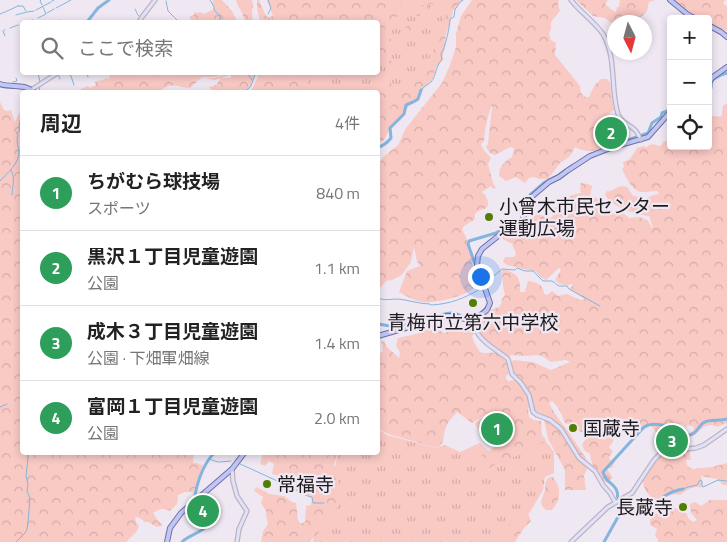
<!DOCTYPE html>
<html lang="ja">
<head>
<meta charset="utf-8">
<style>
	body { margin:0; font-family:"Titillium Web","Noto Sans JP",sans-serif; background:#f6f6f6; color:#222 }
	.controls { position:absolute; right:15px; top:15px; display:grid; overflow:hidden; border-radius:5px; box-shadow:0 2px 8px #0003 }
	.controls button { width:45px; height:45px; display:grid; place-items:center; padding:0; border:0; border-bottom:1px solid #e0e0e0; background:#fff; color:#222; font:25px sans-serif }
	.compass { position:absolute; left:607px; top:15px; width:45px; height:45px; border-radius:50%; background:#fff; box-shadow:0 2px 8px #0003; rotate:174deg }
	.you { position:absolute; left:480px; top:276px; width:18px; height:18px; margin:-12px; border:4px solid #fff; border-radius:50%; background:#1a73e8; box-shadow:0 0 0 8px #1a73e833 }
	.badge { display:grid; place-items:center; width:32px; height:32px; border-radius:50%; background:#537d00; color:#fff; font-size:16px; font-weight:700 }
	.pin { position:absolute; translate:-50% -50%; border:2px solid #fff; box-shadow:0 1px 5px #0006 }
	.list { margin:0; padding:0; list-style:none }
	h2 { display:flex; justify-content:space-between; align-items:center; height:65px; margin:0; padding:0 20px; font-size:21px }
	h2 small { font-size:16px; font-weight:400; color:#767676 }
	.list li { display:grid; grid-template-columns:32px 1fr auto; gap:15px; align-items:center; box-sizing:border-box; height:75px; padding:0 20px; border-top:1px solid #e0e0e0 }
	.list b { display:block; font-size:19px; white-space:nowrap }
	.list p { margin:0; font-size:16px; white-space:nowrap; color:#767676 }
	.list em { font-size:16px; font-style:normal; color:#767676 }
	.icon { flex:none; width:28px; height:28px; fill:none; stroke:currentColor; stroke-width:2; stroke-linecap:round; stroke-linejoin:round }
	.map { position:relative; flex:none; width:727px; height:542px; overflow:hidden }
	.search { position:absolute; background:#fff; box-shadow:0 2px 8px #0003; left:20px; top:20px; width:360px; height:55px; display:flex; align-items:center; gap:12px; box-sizing:border-box; padding:0 18px; border-radius:5px; color:#767676; font-size:19px }
	.panel { position:absolute; background:#fff; box-shadow:0 2px 8px #0003; left:20px; top:90px; width:360px; height:365px; border-radius:5px }
	.map>svg:first-child { display:block }
</style>
</head>
<body>
<div class="map">
<svg width="727" height="542" viewBox="0 0 727 542">
	<defs>
		<pattern id="grass-tufts" width="24" height="20" patternUnits="userSpaceOnUse" patternTransform="scale(1.25)"><rect width="24" height="20" fill="#f9c9c4"/><path d="M3 7l-1-3M5 7V3M7 7l1-3M15 17l-1-3M17 17v-4M19 17l1-3" fill="none" stroke="#d5aca8"/></pattern>
		<pattern id="forest-crowns" width="20" height="18" patternUnits="userSpaceOnUse" patternTransform="scale(1.25)"><rect width="20" height="18" fill="#f9c9c4"/><path d="M2 6a3 3 0 1 1 6 0M12 15a3 3 0 1 1 6 0" fill="none" stroke="#d5aca8"/></pattern>
	</defs>
	<rect width="100%" height="100%" fill="#efe8f3"/>
	<!-- grass -->
	<path fill="url(#grass-tufts)" d="M 398,0 L 461,0 L 453,4 L 428,74 L 407,88 L 407,93 L 378,124 L 378,92 L 303,92 L 309,73 L 378,72 L 378,26 Z
		M 378,429 L 387,435 L 436,448 L 445,445 L 460,452 L 480,443 L 491,453 L 544,439 L 554,452 L 554,473 L 545,477 L 543,490 L 530,512 L 508,542 L 313,542 L 314,535 L 337,504 L 335,467 L 338,453 L 378,452 Z"/>
	<!-- forest -->
	<path fill="url(#forest-crowns)" fill-rule="evenodd" d="M 213,0 L 222,0 L 232,11 L 238,22 L 192,22 L 190,17 L 194,15 L 194,12 L 197,13 L 201,12 L 204,14 L 214,9 L 214,7 L 212,4 Z
		M 236,0 L 252,0 L 253,4 L 252,12 L 253,22 L 244,22 C 245,14 238,9 236,0 Z
		M 257,0 L 259,0 L 266,16 L 269,17 L 273,16 L 267,0 L 399,0 C 404,20 393,15 385,28 L 378,29 L 378,22 L 260,22 L 257,8 Z
		M 427,0 L 437,1 L 434,4 L 429,4 L 428,10 L 423,10 L 420,15 L 420,20 L 415,26 L 413,26 L 414,29 C 409,34 409,39 406,45 L 403,46 C 400,38 402,32 406,26 L 412,26 L 412,25 L 416,22 L 417,18 L 416,13 L 422,10 L 420,8 L 425,5 Z
		M 456,0 L 464,0 L 458,4 L 456,9 L 453,10 C 452,18 449,27 446,34 C 445,38 446,43 445,47 C 444,52 442,54 443,59 L 436,67 L 433,78 L 430,82 L 425,86 L 419,98 L 409,105 L 405,113 L 393,123 L 384,140 L 378,144 C 377,137 376,129 378,123 C 380,114 396,103 402,96 L 401,93 L 403,91 L 405,91 L 407,88 L 406,82 L 407,77 L 412,77 L 417,79 L 424,73 L 426,64 L 433,51 L 447,11 L 450,8 L 449,4 L 453,1 L 456,2 Z
		M 472,0 L 559,0 L 558,4 L 560,11 L 551,22 L 551,29 L 549,34 L 551,40 L 556,43 L 555,55 L 580,86 L 581,93 L 585,97 L 589,97 L 594,86 L 601,79 L 607,79 L 610,82 L 614,110 C 602,117 595,135 603,148 C 592,152 585,152 575,147 L 570,156 L 560,163 L 548,179 L 539,179 L 534,177 L 529,178 L 525,183 L 516,177 L 506,181 L 499,176 C 499,166 504,162 512,157 L 514,148 L 510,147 L 495,155 L 490,153 L 486,147 L 488,144 L 492,107 L 491,105 L 485,130 L 484,141 L 481,144 L 483,149 L 491,158 L 488,164 L 493,183 L 496,188 L 493,189 L 491,186 L 482,192 C 485,195 485,194 487,199 C 492,212 479,207 475,214 C 475,216 475,217 475,219 L 464,226 L 462,230 L 466,237 L 472,259 C 470,267 480,277 476,285 C 471,296 432,304 421,302 C 413,300 406,296 399,292 L 407,271 L 420,266 L 417,261 L 414,247 L 411,262 L 402,275 L 392,280 L 386,281 L 379,289 L 378,274 L 378,166 L 383,157 L 398,145 L 406,128 L 442,83 L 450,65 L 456,47 L 456,34 L 461,16 Z
		M 576,0 L 608,0 L 605,4 L 612,10 L 616,12 L 617,7 L 619,7 L 620,0 L 655,0 L 649,2 C 648,5 648,8 647,11 C 640,22 622,21 611,23 L 605,18 L 593,16 Z
		M 672,0 L 725,0 L 723,3 L 727,7 L 727,31 L 708,24 L 708,19 C 690,19 686,11 672,0 Z
		M 386,27 C 387,30 392,41 392,43 C 394,52 386,55 392,62 L 390,64 L 392,66 L 392,71 L 388,63 L 385,62 L 384,59 L 381,59 L 382,56 L 378,52 L 378,43 L 382,35 L 384,35 Z
		M 139,73 L 143,74 L 144,72 L 227,73 L 214,77 L 202,77 L 190,88 C 177,87 171,81 159,92 L 79,92 C 83,86 82,89 88,86 L 90,88 L 96,85 L 95,82 C 98,80 103,81 106,78 L 109,79 L 110,75 L 111,73 Z
		M 231,73 L 312,72 L 312,73 L 305,92 L 249,92 C 254,88 255,82 258,76 L 256,75 L 251,86 L 245,92 L 211,92 L 212,90 L 208,86 L 210,87 L 216,85 L 221,78 L 231,78 L 231,74 L 215,80 L 209,79 L 207,78 L 214,78 Z
		M 392,76 L 394,77 L 390,81 L 395,91 L 395,95 L 386,100 L 378,107 L 378,92 L 374,92 L 379,82 L 381,82 L 379,84 L 381,86 L 385,84 L 389,81 L 388,79 L 390,79 Z
		M 0,102 L 4,110 L 7,111 L 11,110 L 15,122 L 22,107 L 22,452 L 194,453 L 193,463 L 196,463 L 203,465 L 203,469 L 194,492 L 192,493 L 191,492 L 185,492 L 178,495 L 177,504 L 170,511 C 163,508 160,508 153,513 L 159,522 L 162,524 L 162,526 L 157,527 L 148,522 L 144,522 C 142,519 139,517 135,517 L 136,522 L 139,526 L 137,531 L 126,542 L 0,542 Z
		M 727,103 L 727,423 L 717,427 C 703,420 701,434 690,437 L 690,433 L 693,431 L 694,427 L 687,425 L 686,428 L 684,425 L 680,424 L 678,435 L 668,429 L 660,427 L 660,438 L 654,429 L 650,425 L 641,427 L 638,423 L 634,424 L 635,428 L 638,429 L 638,431 L 634,435 C 625,424 623,426 613,434 L 613,442 L 609,447 L 613,452 L 609,457 L 610,460 L 615,460 L 612,468 L 609,468 L 607,469 L 613,478 L 602,484 L 598,481 L 599,474 C 593,468 591,462 590,454 L 584,450 L 582,444 L 586,439 L 586,435 L 568,424 L 565,423 C 562,415 559,407 552,401 L 549,403 L 550,405 C 556,417 565,426 572,437 C 578,446 584,455 589,464 L 584,476 L 586,490 L 565,490 L 565,470 L 548,439 L 543,415 L 532,408 L 528,408 L 529,417 L 533,420 L 541,421 L 542,435 L 546,440 L 544,442 L 516,456 L 496,464 L 474,478 L 468,478 L 462,475 L 473,472 L 478,468 L 479,464 L 483,460 L 482,459 L 474,465 L 473,463 L 501,442 L 500,434 L 502,435 L 508,425 L 486,414 L 472,423 L 457,412 C 446,424 445,426 443,442 L 437,448 L 388,434 L 378,428 L 378,380 L 380,376 L 378,373 L 378,355 L 383,351 L 381,341 L 384,342 L 387,347 L 399,358 L 400,352 L 396,346 L 398,338 L 416,334 L 424,329 L 431,330 L 435,329 L 445,333 L 458,328 L 466,330 L 482,322 L 491,310 L 499,307 L 501,304 L 502,299 L 505,295 C 503,289 502,276 502,269 C 517,273 521,277 520,292 L 525,292 L 528,281 C 537,282 544,285 544,294 L 547,295 L 552,291 L 558,296 L 567,294 L 580,300 L 585,299 L 570,289 L 573,284 C 565,285 561,286 555,280 L 561,270 L 559,268 L 546,280 L 540,277 L 536,272 L 507,265 L 503,262 L 505,257 L 514,257 L 516,254 L 512,244 L 503,239 L 502,235 L 508,231 L 515,234 L 518,233 L 522,234 L 526,232 L 528,228 L 530,227 L 532,218 L 537,214 L 551,218 L 553,216 L 550,209 L 552,208 L 559,207 C 563,199 572,194 581,193 L 580,189 L 581,183 L 588,184 L 592,186 L 590,196 C 604,199 609,213 614,214 C 617,214 620,213 623,213 L 629,218 L 640,217 L 648,221 L 652,228 L 653,228 L 649,216 C 637,215 608,206 605,194 L 607,191 C 616,192 615,184 627,187 L 633,196 L 641,197 L 645,199 L 653,195 L 659,194 L 657,191 C 652,191 649,192 644,192 C 633,193 626,178 622,169 L 624,167 L 623,162 L 630,159 L 637,148 L 644,146 L 646,148 L 649,145 L 653,144 L 659,146 L 662,145 L 663,142 L 669,140 L 671,140 L 671,146 L 708,146 L 708,116 L 716,116 L 720,117 L 722,115 L 723,106 ZM 475,333 L 507,357 L 511,355 L 526,356 L 537,355 L 542,356 L 551,362 L 566,360 L 570,362 L 551,370 L 533,362 L 513,360 L 511,364 L 514,374 L 520,379 L 520,383 L 514,380 L 508,381 L 506,379 L 506,376 L 509,374 C 508,366 506,356 497,353 C 492,352 485,354 480,352 L 474,342 L 472,336 Z
		M 689,449 L 691,460 L 686,460 L 687,465 L 692,469 L 712,467 L 727,463 L 727,485 L 723,485 L 717,479 L 701,476 L 703,487 C 700,488 698,487 696,487 C 690,487 684,492 680,495 C 668,491 659,506 649,495 C 645,490 643,486 643,480 L 657,458 L 662,456 L 668,452 L 673,451 L 681,455 L 683,452 Z
		M 263,453 L 338,453 L 334,465 L 339,475 L 337,507 L 322,527 L 317,535 L 311,540 L 311,542 L 261,542 L 263,531 L 268,524 L 266,515 L 266,511 L 261,503 L 263,497 L 254,491 L 256,487 L 270,494 L 284,496 L 292,502 L 296,503 L 298,520 L 300,523 L 303,523 L 305,522 L 306,506 L 311,505 L 312,498 L 295,491 L 295,487 L 300,477 L 293,475 L 285,478 L 272,474 L 274,464 L 269,461 L 265,466 L 260,464 Z
		M 550,477 L 553,477 C 562,489 561,499 552,510 L 546,510 L 542,506 L 541,501 L 545,490 L 545,484 L 547,479 Z
		M 710,500 L 727,500 L 727,542 L 658,542 L 658,540 L 655,535 L 657,529 L 650,525 L 650,520 L 655,512 C 661,519 668,511 675,508 L 687,514 L 688,518 L 693,522 L 697,520 L 691,513 L 690,504 L 695,502 L 701,506 Z
		M 527,511 L 531,521 L 524,528 L 515,542 L 499,542 L 502,538 L 509,525 Z"/>
	<!-- park -->
	<path fill="#f9c9c4" d="M 489,416 L 497,423 L 502,422 L 508,426 L 502,433 L 498,433 L 500,436 L 499,439 L 496,442 L 494,441 L 492,437 L 486,439 L 475,424 C 479,419 483,417 489,416 Z"/>
	<g fill="none" stroke-linecap="round" stroke-linejoin="round">
		<!-- stream -->
		<path stroke="#84b5df" stroke-width="1" d="M 41,0 L 40,1 L 42,5
			M 210,0 L 214,7 L 214,10 L 220,16 L 220,20 L 224,22
			M 268,0 L 271,8 L 268,14
			M 52,1 L 54,0
			M 166,1 L 168,11 L 174,17
			M 18,6 L 23,6 L 26,11
			M 56,8 L 71,0
			M 135,9 L 137,13
			M 36,10 L 51,2
			M 3,13 L 18,6
			M 47,13 L 54,9
			M 0,14 L 2,13
			M 137,14 L 139,16
			M 16,15 L 27,12 L 34,11
			M 38,18 L 46,14 L 43,7
			M 175,18 L 177,20
			M 29,21 L 33,20
			M 26,22 L 28,22
			M 57,22 L 61,20
			M 266,22 L 269,19
			M 20,25 L 22,24
			M 10,28 L 18,25
			M 4,30 L 5,30
			M 3,31 L 5,36
			M 86,72 L 88,77
			M 38,73 L 40,82
			M 67,73 L 71,76 L 74,85
			M 58,74 L 60,79
			M 248,74 L 252,80
			M 13,82 L 17,81 L 16,78
			M 421,90 C 424,86 428,85 431,82 C 437,75 435,66 442,60 L 441,54 C 445,49 450,26 450,19 L 454,17 L 455,9 L 457,7 L 459,3 L 463,0
			M 37,92 L 40,91 L 39,86
			M 245,92 L 251,86 L 256,72
			M 11,170 C 16,180 12,185 12,195
			M 0,181 C 7,173 20,163 19,151 C 18,145 16,141 18,135 L 16,133 L 20,131 L 19,127 L 22,110
			M 483,279 L 495,275 L 502,269 L 515,270 L 517,268 L 525,271 L 533,271 L 543,281 L 552,281 L 555,283
			M 556,284 L 559,286 L 567,286 L 569,289 L 600,306
			M 378,298 C 384,301 391,299 398,299 C 409,300 419,304 430,304 L 431,305 C 451,304 465,298 482,288
			M 0,407 L 7,404
			M 209,459 L 218,462
			M 219,462 L 231,461
			M 238,463 L 297,490 C 300,492 308,497 312,497 L 313,503 L 324,503
			M 683,489 L 688,487 L 697,485 L 700,480 L 702,481 L 702,486 L 703,487 L 718,480 L 727,481
			M 16,542 L 25,533 L 27,529 L 28,522 L 30,498 L 27,491 L 28,484 L 26,476 L 28,458 L 28,452"/>
		<!-- river -->
		<path stroke="#84b5df" stroke-width="3" d="M 87,22 L 98,8 L 109,0
			M 708,91 L 711,88 L 712,80 L 721,75 L 727,73
			M 415,101 L 418,99 L 421,90
			M 616,144 L 648,133 L 652,123 L 661,117 L 662,113 L 667,111 L 671,105
			M 378,147 C 383,146 387,143 391,138 L 390,128 L 404,114 L 406,105 L 413,102
			M 481,281 L 468,244 L 469,241 L 496,233 L 509,225 L 517,223 L 521,219 L 525,203 L 530,195 L 545,182 L 559,175 L 573,165
			M 378,324 L 390,326 L 396,324 L 407,325 L 410,323 L 410,316 C 417,315 422,318 429,318 C 438,318 442,312 453,313 C 457,313 460,316 464,317 C 475,319 481,313 488,306
			M 623,508 C 614,499 620,496 616,489 C 611,481 606,483 603,472 L 643,428 C 651,421 669,425 677,431 C 681,434 683,435 688,435 C 696,435 698,427 703,423 C 710,418 720,422 727,419
			M 623,508 L 645,512 C 661,502 662,493 683,489
			M 182,542 C 191,533 209,532 210,517 L 195,495 C 198,480 203,464 215,452
			M 604,542 L 623,508"/>
		<defs>
			<path id="secondary" d="M 571,0 C 580,12 594,21 603,34 C 617,58 610,88 618,114 C 621,123 629,124 635,130 C 637,132 639,136 641,140
				M 139,22 L 142,17 L 155,0
				M 31,90 L 59,72
				M 474,321 C 473,338 497,350 508,359 L 512,374 L 521,383 L 529,395 L 533,412 L 537,415 L 550,420 L 561,429 L 579,458 L 595,471 L 603,485 L 610,493 L 615,502
				M 232,469 L 233,481 L 237,496 L 247,511 L 239,529 L 237,542
				M 571,542 L 608,507 L 632,493 L 654,460 L 660,454 L 667,451 L 696,448 L 704,445 L 727,429"/>
			<path id="primary" d="M 670,0 L 687,14 L 696,19
				M 708,25 L 721,32 L 727,37
				M 708,83 L 713,77 L 727,67
				M 0,84 C 12,88 24,83 34,92
				M 378,336 L 447,316 L 452,316 L 474,321 L 487,310 L 490,303 L 477,265 L 478,256 L 482,249 L 507,229 L 520,223 L 523,219 L 528,200 L 549,182 L 559,177 L 567,171 L 590,156 L 613,147 L 648,137 L 671,111
				M 167,542 L 170,528 L 181,513 L 232,469 L 245,452"/>
		</defs>
		<!-- secondary casing -->
		<use href="#secondary" stroke="#bcb5c0" stroke-width="5.5"/>
		<!-- primary casing -->
		<use href="#primary" stroke="#6e71a5" stroke-width="6"/>
		<!-- secondary -->
		<use href="#secondary" stroke="#e1e2fa" stroke-width="3"/>
		<!-- primary -->
		<use href="#primary" stroke="#c2c6f4" stroke-width="4"/>
	</g>
	<!-- markers -->
	<g fill="#537d00" stroke="#efe8f3" stroke-width="2">
		<circle cx="489" cy="217" r="5"/>
		<circle cx="473" cy="303" r="5"/>
		<circle cx="573" cy="428" r="5"/>
		<circle cx="267" cy="484" r="5"/>
		<circle cx="683" cy="507" r="5"/>
	</g>
	<g text-anchor="middle" stroke-width="4.5" stroke-linejoin="round" paint-order="stroke">
		<!-- poi labels -->
		<g font-size="19" fill="#1d1a1e" stroke="#efe8f3" text-anchor="start">
			<text x="499" y="213">小曾木市民センター<tspan x="499" dy="22">運動広場</tspan></text>
			<text x="473" y="329" text-anchor="middle">青梅市立第六中学校</text>
			<text x="583" y="435">国蔵寺</text>
			<text x="277" y="491">常福寺</text>
			<text x="673" y="514" text-anchor="end">長蔵寺</text>
		</g>
	</g>
</svg>
<div class="controls">
<button>+</button>
<button>−</button>
<button><svg class="icon" aria-label="locate" viewBox="0 0 24 24"><circle cx="12" cy="12" r="6"/><path d="M12 2v4M12 18v4M2 12h4M18 12h4"/></svg></button>
</div>
<svg class="compass" viewBox="-18 -18 36 36"><path d="M0-13l5 13h-10z" fill="#e53935"/><path d="M0 13l5-13h-10z" fill="#767676"/></svg>
<div class="you"></div>
<div class="pin badge" style="left:497px;top:429px;background:#2e9e5b">1</div>
<div class="pin badge" style="left:611px;top:133px;background:#2e9e5b">2</div>
<div class="pin badge" style="left:672px;top:441px;background:#2e9e5b">3</div>
<div class="pin badge" style="left:203px;top:511px;background:#2e9e5b">4</div>
<div class="search"><svg class="icon" aria-label="search" viewBox="0 0 24 24"><circle cx="10" cy="10" r="6"/><path d="M15 15l6 6"/></svg>ここで検索</div>
<section class="panel">
<h2>周辺<small>4件</small></h2>
<ul class="list">
<li><span class="badge" style="background:#2e9e5b">1</span><div><b>ちがむら球技場</b><p>スポーツ</p></div><em>840 m</em></li>
<li><span class="badge" style="background:#2e9e5b">2</span><div><b>黒沢１丁目児童遊園</b><p>公園</p></div><em>1.1 km</em></li>
<li><span class="badge" style="background:#2e9e5b">3</span><div><b>成木３丁目児童遊園</b><p>公園 · 下畑軍畑線</p></div><em>1.4 km</em></li>
<li><span class="badge" style="background:#2e9e5b">4</span><div><b>富岡１丁目児童遊園</b><p>公園</p></div><em>2.0 km</em></li>
</ul>
</section>
</div>
</body>
</html>
